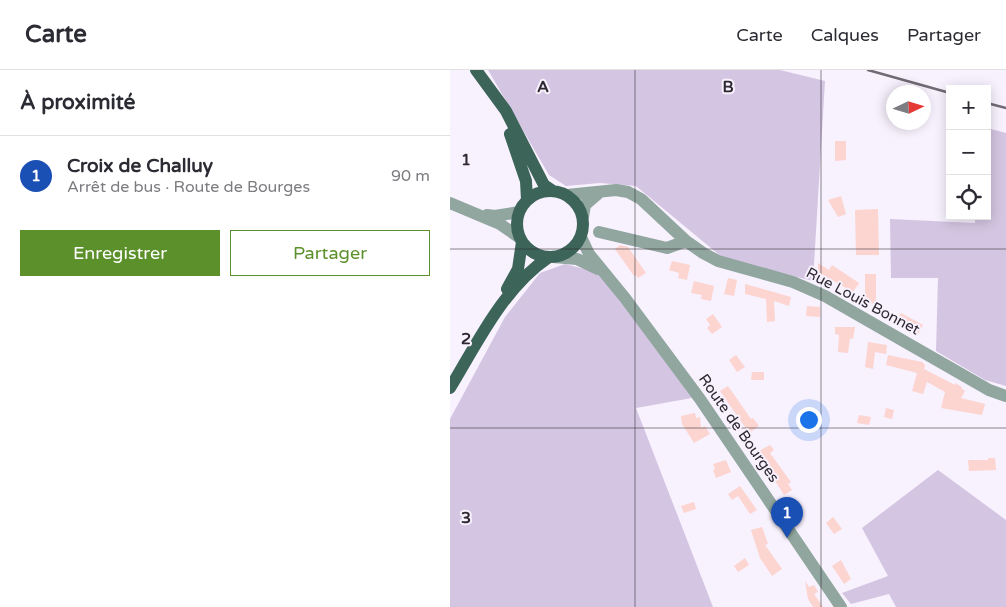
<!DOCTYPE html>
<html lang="fr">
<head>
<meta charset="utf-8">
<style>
	body { margin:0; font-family:"Varela Round",sans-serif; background:#f2f2f3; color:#2b2b33 }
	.controls { position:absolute; right:15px; top:15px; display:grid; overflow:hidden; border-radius:0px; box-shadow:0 2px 12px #0003 }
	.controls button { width:45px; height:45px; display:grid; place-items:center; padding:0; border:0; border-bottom:1px solid #e1e1e2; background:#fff; color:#2b2b33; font:25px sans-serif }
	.compass { position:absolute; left:436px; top:15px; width:45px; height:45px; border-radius:50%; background:#fff; box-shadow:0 2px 12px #0003; rotate:86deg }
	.you { position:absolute; left:358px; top:349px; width:18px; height:18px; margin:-12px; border:4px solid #fff; border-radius:50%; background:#1a73e8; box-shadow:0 0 0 8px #1a73e833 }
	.badge { display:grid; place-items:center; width:32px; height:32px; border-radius:50%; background:#5c902a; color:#fff; font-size:16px; font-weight:700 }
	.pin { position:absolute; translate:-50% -41px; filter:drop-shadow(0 1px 2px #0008) }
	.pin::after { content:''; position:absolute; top:26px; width:18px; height:15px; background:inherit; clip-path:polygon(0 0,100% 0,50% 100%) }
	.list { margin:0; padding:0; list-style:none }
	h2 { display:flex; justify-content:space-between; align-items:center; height:65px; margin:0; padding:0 20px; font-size:21px }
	h2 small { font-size:16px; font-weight:400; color:#7c7c81 }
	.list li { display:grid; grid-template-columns:32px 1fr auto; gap:15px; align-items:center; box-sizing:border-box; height:80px; padding:0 20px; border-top:1px solid #e1e1e2 }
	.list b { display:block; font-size:19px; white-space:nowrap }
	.list p { margin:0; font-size:16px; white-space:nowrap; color:#7c7c81 }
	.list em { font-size:16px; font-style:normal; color:#7c7c81 }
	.actions { display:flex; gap:10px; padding:15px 20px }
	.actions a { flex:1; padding:11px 0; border:1px solid #5c902a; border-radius:0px; text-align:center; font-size:18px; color:#5c902a }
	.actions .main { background:#5c902a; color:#fff }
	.icon { flex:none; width:28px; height:28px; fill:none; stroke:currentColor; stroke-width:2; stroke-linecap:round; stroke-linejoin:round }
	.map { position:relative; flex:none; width:556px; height:537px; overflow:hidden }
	header { display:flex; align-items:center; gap:30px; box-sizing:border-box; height:70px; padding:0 25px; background:#fff; border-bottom:1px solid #e1e1e2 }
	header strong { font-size:24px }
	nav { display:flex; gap:28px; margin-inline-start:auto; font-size:18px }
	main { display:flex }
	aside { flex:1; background:#fff }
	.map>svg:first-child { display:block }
</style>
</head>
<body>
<header>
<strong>Carte</strong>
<nav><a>Carte</a><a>Calques</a><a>Partager</a></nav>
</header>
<main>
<aside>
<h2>À proximité<small></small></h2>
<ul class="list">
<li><span class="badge" style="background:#1a4fb4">1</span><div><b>Croix de Challuy</b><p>Arrêt de bus · Route de Bourges</p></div><em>90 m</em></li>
</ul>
<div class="actions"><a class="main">Enregistrer</a><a>Partager</a></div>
</aside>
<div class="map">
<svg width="556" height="537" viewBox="0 0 556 537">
	<rect width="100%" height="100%" fill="#f8f1fe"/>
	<!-- green -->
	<path fill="#d4c5e2" d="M 38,0 L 330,0 L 375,11 L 363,211 L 273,188 L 186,116 L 150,113 L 116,116 L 99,105 Z
		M 537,58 L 556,63 L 556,316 L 535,310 L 486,281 L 488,208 L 441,208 L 440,149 L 525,153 L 525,146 L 537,146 Z
		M 115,194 L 150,203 L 242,328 L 186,338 L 263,537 L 0,537 L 0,349 L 55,247 L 90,203 Z
		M 488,400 L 556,450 L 556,537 L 446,537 L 439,524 L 401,534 L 392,523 L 438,506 L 412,458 Z"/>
	<!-- building -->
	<path fill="#fcd4d0" d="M 385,71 L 396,71 L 396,90 L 385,91 Z
		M 391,126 L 396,144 L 388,147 L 378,130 Z
		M 428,139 L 429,185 L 406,185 L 405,140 Z
		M 170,175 L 178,177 L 196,203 L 188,208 L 186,205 L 184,206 L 165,179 Z
		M 222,191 L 240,195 L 237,210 L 228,208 L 229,203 L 219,200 Z
		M 368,193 L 379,200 L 382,195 L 409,213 L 403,222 L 368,202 Z
		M 415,204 L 426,204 L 426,233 L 415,234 Z
		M 278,208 L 287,210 L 284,226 L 274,224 Z
		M 244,211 L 264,216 L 261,231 L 251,229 L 252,225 L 241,223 Z
		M 295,214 L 341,227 L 339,236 L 324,231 L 325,251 L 317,252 L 316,229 L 295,224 Z
		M 357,236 L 370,237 L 370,247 L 356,246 Z
		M 451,243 L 473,255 L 469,263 L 446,250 Z
		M 263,244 L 272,257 L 262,264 L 257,258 L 260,255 L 256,249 Z
		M 385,257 L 405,257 L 403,269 L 400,268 L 398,283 L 388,282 L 389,265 L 385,264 Z
		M 418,272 L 437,275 L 436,284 L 425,282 L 423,299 L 415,297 Z
		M 286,285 L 295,297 L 287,302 L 279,290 Z
		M 438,285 L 472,292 L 475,295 L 474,299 L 505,315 L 505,313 L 512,317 L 511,318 L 515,321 L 511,328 L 535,334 L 532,345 L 491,338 L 495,322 L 477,312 L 473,324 L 462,321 L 467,303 L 436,295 Z
		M 302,302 L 314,302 L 314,310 L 301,310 Z
		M 278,316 L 301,349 L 303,348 L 309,356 L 299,363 L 270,321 Z
		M 436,338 L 444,340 L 442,349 L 434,347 Z
		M 245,343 L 246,348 L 250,347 L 251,358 L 255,356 L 260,364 L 244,373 L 232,354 L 231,346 Z
		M 409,345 L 421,347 L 419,355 L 407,353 Z
		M 320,375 L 324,380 L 320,383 L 341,412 L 338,414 L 342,420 L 334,425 L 307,382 Z
		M 538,388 L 545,388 L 546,400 L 519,401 L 518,390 L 538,390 Z
		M 276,390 L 281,402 L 266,408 L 263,400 L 265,399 L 263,394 Z
		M 290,416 L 307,440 L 300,444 L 288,426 L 282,430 L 278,424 Z
		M 244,432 L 246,439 L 234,443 L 231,436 Z
		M 383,447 L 392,459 L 384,464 L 376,453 Z
		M 312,457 L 318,474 L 315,475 L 332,499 L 322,506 L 310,488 L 301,460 Z
		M 295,488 L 299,495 L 288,502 L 284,496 Z
		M 391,490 L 401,509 L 394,514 L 382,496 Z
		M 355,511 L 359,517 L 364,515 L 368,522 L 364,524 L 373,537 L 363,537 L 358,529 Z"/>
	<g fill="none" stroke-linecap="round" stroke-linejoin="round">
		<!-- minor -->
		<path stroke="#90a69f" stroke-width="12" d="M 117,125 L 166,120 L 178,122 L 191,129 L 236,171 L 253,183 L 268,191 L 343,212 L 375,226 L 539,320 L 556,326
			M 0,133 L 50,154 L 70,168
			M 37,145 L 45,146 L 69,142
			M 133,147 L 135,135 L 150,122
			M 149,162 L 217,178 L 236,171
			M 131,167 L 139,184 L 175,228 L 250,329 L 391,537
			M 103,187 L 127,189 L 148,199"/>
		<!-- major -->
		<path stroke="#3d6459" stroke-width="12" d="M 26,0 L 56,41 L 94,115 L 103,121
			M 60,64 L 76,111 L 77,130
			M67 154a33 33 0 1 1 66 0a33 33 0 1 1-66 0Z
			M 57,219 L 68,199 L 72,172
			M 0,318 C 28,272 53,218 99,187"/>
		<!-- rail -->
		<path stroke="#706b74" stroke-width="2.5" d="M 418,0 L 500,23
			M 537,33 L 556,38"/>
	</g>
	<!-- grid -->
	<path fill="none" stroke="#2e2931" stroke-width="1" stroke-opacity="0.55" d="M 185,0 L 185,537M 371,0 L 371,537M 0,179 L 556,179M 0,358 L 556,358"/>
	<g text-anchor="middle" stroke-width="4" stroke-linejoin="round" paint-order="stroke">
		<!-- street labels -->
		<g font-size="15" fill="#2e2931" stroke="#f8f1fe">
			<text transform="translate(413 231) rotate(28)" y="5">Rue Louis Bonnet</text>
			<text transform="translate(289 358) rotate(55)" y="5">Route de Bourges</text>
		</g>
	</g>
	<g font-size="16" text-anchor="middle" font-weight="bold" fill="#2e2931" stroke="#f8f1fe" stroke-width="4" stroke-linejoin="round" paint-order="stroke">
		<text x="93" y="22">A</text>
		<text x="278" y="22">B</text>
		<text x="16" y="95">1</text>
		<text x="16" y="274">2</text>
		<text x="16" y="453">3</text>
	</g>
</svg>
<div class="controls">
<button>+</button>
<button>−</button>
<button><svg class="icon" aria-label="locate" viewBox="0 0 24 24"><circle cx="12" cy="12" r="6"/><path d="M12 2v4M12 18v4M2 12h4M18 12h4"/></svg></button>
</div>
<svg class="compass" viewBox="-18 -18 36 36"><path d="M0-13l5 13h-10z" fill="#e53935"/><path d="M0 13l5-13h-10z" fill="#7c7c81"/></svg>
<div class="you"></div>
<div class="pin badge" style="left:337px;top:468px;background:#1a4fb4">1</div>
</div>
</main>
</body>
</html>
